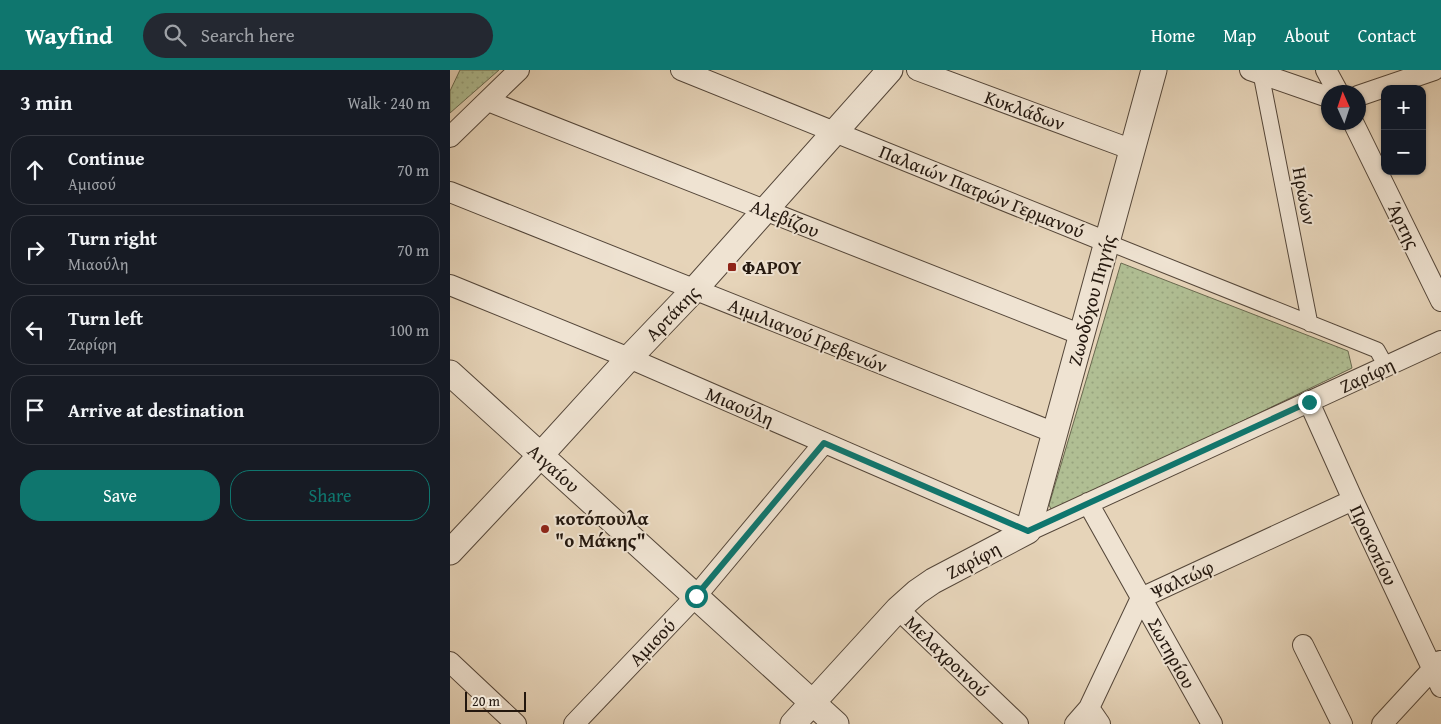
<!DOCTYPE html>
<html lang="en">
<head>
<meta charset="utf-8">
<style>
	body { margin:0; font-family:"Gentium Book Plus",serif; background:#242831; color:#f1f3f6 }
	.controls { position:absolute; right:15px; top:15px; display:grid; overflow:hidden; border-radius:10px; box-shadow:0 1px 4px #0004 }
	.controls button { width:45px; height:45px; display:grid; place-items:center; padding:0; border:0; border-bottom:1px solid #363941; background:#171b24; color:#f1f3f6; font:25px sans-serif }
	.compass { position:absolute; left:871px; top:15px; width:45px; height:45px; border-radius:50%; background:#171b24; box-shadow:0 1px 4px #0004; rotate:357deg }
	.scale { position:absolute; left:15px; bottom:12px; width:61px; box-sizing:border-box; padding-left:5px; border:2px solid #23170e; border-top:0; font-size:14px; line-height:18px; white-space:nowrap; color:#23170e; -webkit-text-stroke:4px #efe3d2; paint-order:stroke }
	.stop { position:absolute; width:15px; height:15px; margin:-11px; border:4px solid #0f766e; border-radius:50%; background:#fff }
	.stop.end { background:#0f766e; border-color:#fff; box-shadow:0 1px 5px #0008 }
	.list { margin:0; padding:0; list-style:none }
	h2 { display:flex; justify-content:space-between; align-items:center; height:65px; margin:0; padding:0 20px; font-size:21px }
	h2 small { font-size:16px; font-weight:400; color:#9ea1a6 }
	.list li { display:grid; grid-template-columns:32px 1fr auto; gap:15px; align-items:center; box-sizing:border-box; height:70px; margin:0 10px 10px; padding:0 10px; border:1px solid #363941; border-radius:20px }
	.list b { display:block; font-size:19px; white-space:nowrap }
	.list p { margin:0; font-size:16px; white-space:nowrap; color:#9ea1a6 }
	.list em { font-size:16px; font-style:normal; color:#9ea1a6 }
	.actions { display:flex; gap:10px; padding:15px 20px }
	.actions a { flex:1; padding:11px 0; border:1px solid #0f766e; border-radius:20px; text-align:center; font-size:18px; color:#0f766e }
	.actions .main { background:#0f766e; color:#fff }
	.icon { flex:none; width:28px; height:28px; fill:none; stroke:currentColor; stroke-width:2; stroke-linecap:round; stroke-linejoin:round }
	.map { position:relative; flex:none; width:991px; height:654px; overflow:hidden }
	header { display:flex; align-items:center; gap:30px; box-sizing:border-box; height:70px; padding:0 25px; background:#0f766e; color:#fff }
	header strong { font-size:24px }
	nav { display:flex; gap:28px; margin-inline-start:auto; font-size:18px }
	.search { width:350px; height:45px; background:#242831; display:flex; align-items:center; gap:12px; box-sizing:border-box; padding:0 18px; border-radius:28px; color:#9ea1a6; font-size:19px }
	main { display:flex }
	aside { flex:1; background:#171b24 }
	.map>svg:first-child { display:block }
</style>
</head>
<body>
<header>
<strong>Wayfind</strong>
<div class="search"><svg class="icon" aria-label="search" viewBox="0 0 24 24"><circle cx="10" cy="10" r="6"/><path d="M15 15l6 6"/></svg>Search here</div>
<nav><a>Home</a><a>Map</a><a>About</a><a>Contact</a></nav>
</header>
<main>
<aside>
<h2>3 min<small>Walk · 240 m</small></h2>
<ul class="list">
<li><svg class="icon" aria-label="ahead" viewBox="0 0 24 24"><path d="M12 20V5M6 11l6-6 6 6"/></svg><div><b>Continue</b><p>Αμισού</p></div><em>70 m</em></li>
<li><svg class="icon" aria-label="right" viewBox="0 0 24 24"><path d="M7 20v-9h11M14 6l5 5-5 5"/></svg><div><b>Turn right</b><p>Μιαούλη</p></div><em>70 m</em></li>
<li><svg class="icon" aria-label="left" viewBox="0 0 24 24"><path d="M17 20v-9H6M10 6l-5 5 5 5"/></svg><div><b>Turn left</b><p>Ζαρίφη</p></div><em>100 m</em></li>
<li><svg class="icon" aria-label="arrive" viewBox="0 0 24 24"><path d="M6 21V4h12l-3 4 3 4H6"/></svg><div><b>Arrive at destination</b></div></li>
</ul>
<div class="actions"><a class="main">Save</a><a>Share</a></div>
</aside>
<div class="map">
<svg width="991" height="654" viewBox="0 0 991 654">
	<defs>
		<pattern id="park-dots" width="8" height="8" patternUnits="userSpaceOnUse" patternTransform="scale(1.25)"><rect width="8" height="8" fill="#b0be93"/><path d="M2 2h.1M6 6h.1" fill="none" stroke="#97a37e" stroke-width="1.8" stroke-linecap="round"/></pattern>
	</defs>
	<rect width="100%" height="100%" fill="#e6d4b9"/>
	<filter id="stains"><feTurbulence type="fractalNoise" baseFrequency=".004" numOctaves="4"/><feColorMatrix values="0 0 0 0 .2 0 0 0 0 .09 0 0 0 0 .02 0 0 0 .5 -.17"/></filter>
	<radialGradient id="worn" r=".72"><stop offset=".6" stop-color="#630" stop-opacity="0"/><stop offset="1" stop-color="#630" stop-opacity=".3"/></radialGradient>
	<!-- park -->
	<path fill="url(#park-dots)" stroke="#6a6a50" d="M 10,0 L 49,0 L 0,43 L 0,21 Z
		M 671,193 L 898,281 L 902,298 L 607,441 L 602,441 L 599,435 Z"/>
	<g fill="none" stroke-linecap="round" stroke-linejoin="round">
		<defs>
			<path id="pedestrian" d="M 811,4 L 860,254
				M 657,172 L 927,280 L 936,296"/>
			<path id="minor" d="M 231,0 L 657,172
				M 467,0 L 683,80
				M 800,0 L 878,27
				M 876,0 L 888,22
				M 908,26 L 984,0
				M 38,31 L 632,265
				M 903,52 L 991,231
				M 0,67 L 69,0
				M 0,122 L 605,363
				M 0,215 L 179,288 L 578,461 L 991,271
				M 859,332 L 903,430 L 991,617
				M 638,433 L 762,654
				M 448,539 L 568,654
				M 853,575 L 892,654
				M 0,592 L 66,654
				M 639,638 L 650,654
				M 124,654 L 246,526 L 374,373
				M 625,654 L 639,638 L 691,528 L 903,430
				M 932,654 L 990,591"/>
			<path id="tertiary" d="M 0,303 L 386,654
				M 0,482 L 77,400 L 179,288 L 245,219 L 440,0
				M 343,654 L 448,539 L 467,522 L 483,511 L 578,461 L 704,0"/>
		</defs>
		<!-- pedestrian casing -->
		<use href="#pedestrian" stroke="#544639" stroke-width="17"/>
		<!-- minor casing -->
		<use href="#minor" stroke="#544639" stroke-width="22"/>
		<!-- tertiary casing -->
		<use href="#tertiary" stroke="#544639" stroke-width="27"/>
		<!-- pedestrian -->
		<use href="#pedestrian" stroke="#efe3d2" stroke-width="15"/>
		<!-- minor -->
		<use href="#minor" stroke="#efe3d2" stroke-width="20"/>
		<!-- tertiary -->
		<use href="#tertiary" stroke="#efe3d2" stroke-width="25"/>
	</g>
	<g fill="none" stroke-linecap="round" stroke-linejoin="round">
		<!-- route -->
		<path stroke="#0f766e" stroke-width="6" d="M 246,526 L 374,373 L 578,461 L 859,332"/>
	</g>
	<!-- markers -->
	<g fill="#8f2418" stroke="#efe3d2" stroke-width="2">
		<rect x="277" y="192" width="10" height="10" rx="2.5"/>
		<circle cx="95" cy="459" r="5"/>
	</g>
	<g text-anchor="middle" stroke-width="4" stroke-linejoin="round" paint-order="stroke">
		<!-- street labels -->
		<g font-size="19" fill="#23170e" stroke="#efe3d2">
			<text transform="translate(575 40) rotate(20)" y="7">Κυκλάδων</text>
			<text transform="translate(532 121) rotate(22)" y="7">Παλαιών Πατρών Γερμανού</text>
			<text transform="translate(855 126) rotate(79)" y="7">Ηρώων</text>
			<text transform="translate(335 148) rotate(22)" y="7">Αλεβίζου</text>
			<text transform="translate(954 155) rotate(64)" y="7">Άρτης</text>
			<text transform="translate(641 230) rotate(-75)" y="7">Ζωοδόχου Πηγής</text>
			<text transform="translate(222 243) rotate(-46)" y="7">Αρτάκης</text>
			<text transform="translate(358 265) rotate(22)" y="7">Αιμιλιανού Γρεβενών</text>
			<text transform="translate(917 305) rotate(-25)" y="7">Ζαρίφη</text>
			<text transform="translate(290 336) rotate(23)" y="7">Μιαούλη</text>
			<text transform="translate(104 398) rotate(42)" y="7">Αιγαίου</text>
			<text transform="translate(924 475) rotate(65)" y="7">Προκοπίου</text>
			<text transform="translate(523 490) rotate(-28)" y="7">Ζαρίφη</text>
			<text transform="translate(732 509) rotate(-25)" y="7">Ψαλτώφ</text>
			<text transform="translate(202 572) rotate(-46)" y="7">Αμισού</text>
			<text transform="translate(722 583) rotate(61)" y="7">Σωτηρίου</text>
			<text transform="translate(497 586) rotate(44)" y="7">Μελαχροινού</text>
		</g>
		<!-- poi labels -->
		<g font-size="19" font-weight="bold" fill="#23170e" stroke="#efe3d2" text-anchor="start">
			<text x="292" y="204">ΦΑΡΟΥ</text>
			<text x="105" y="455">κοτόπουλα<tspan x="105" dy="22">"ο Μάκης"</tspan></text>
		</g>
	</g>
	<rect width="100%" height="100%" filter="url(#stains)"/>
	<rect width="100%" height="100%" fill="url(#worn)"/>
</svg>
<div class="controls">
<button>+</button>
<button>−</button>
</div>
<svg class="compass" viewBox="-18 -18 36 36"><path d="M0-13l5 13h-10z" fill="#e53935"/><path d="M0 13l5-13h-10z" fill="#9ea1a6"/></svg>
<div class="scale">20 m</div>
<div class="stop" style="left:246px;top:526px"></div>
<div class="stop end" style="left:859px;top:332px"></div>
</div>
</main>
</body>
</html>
